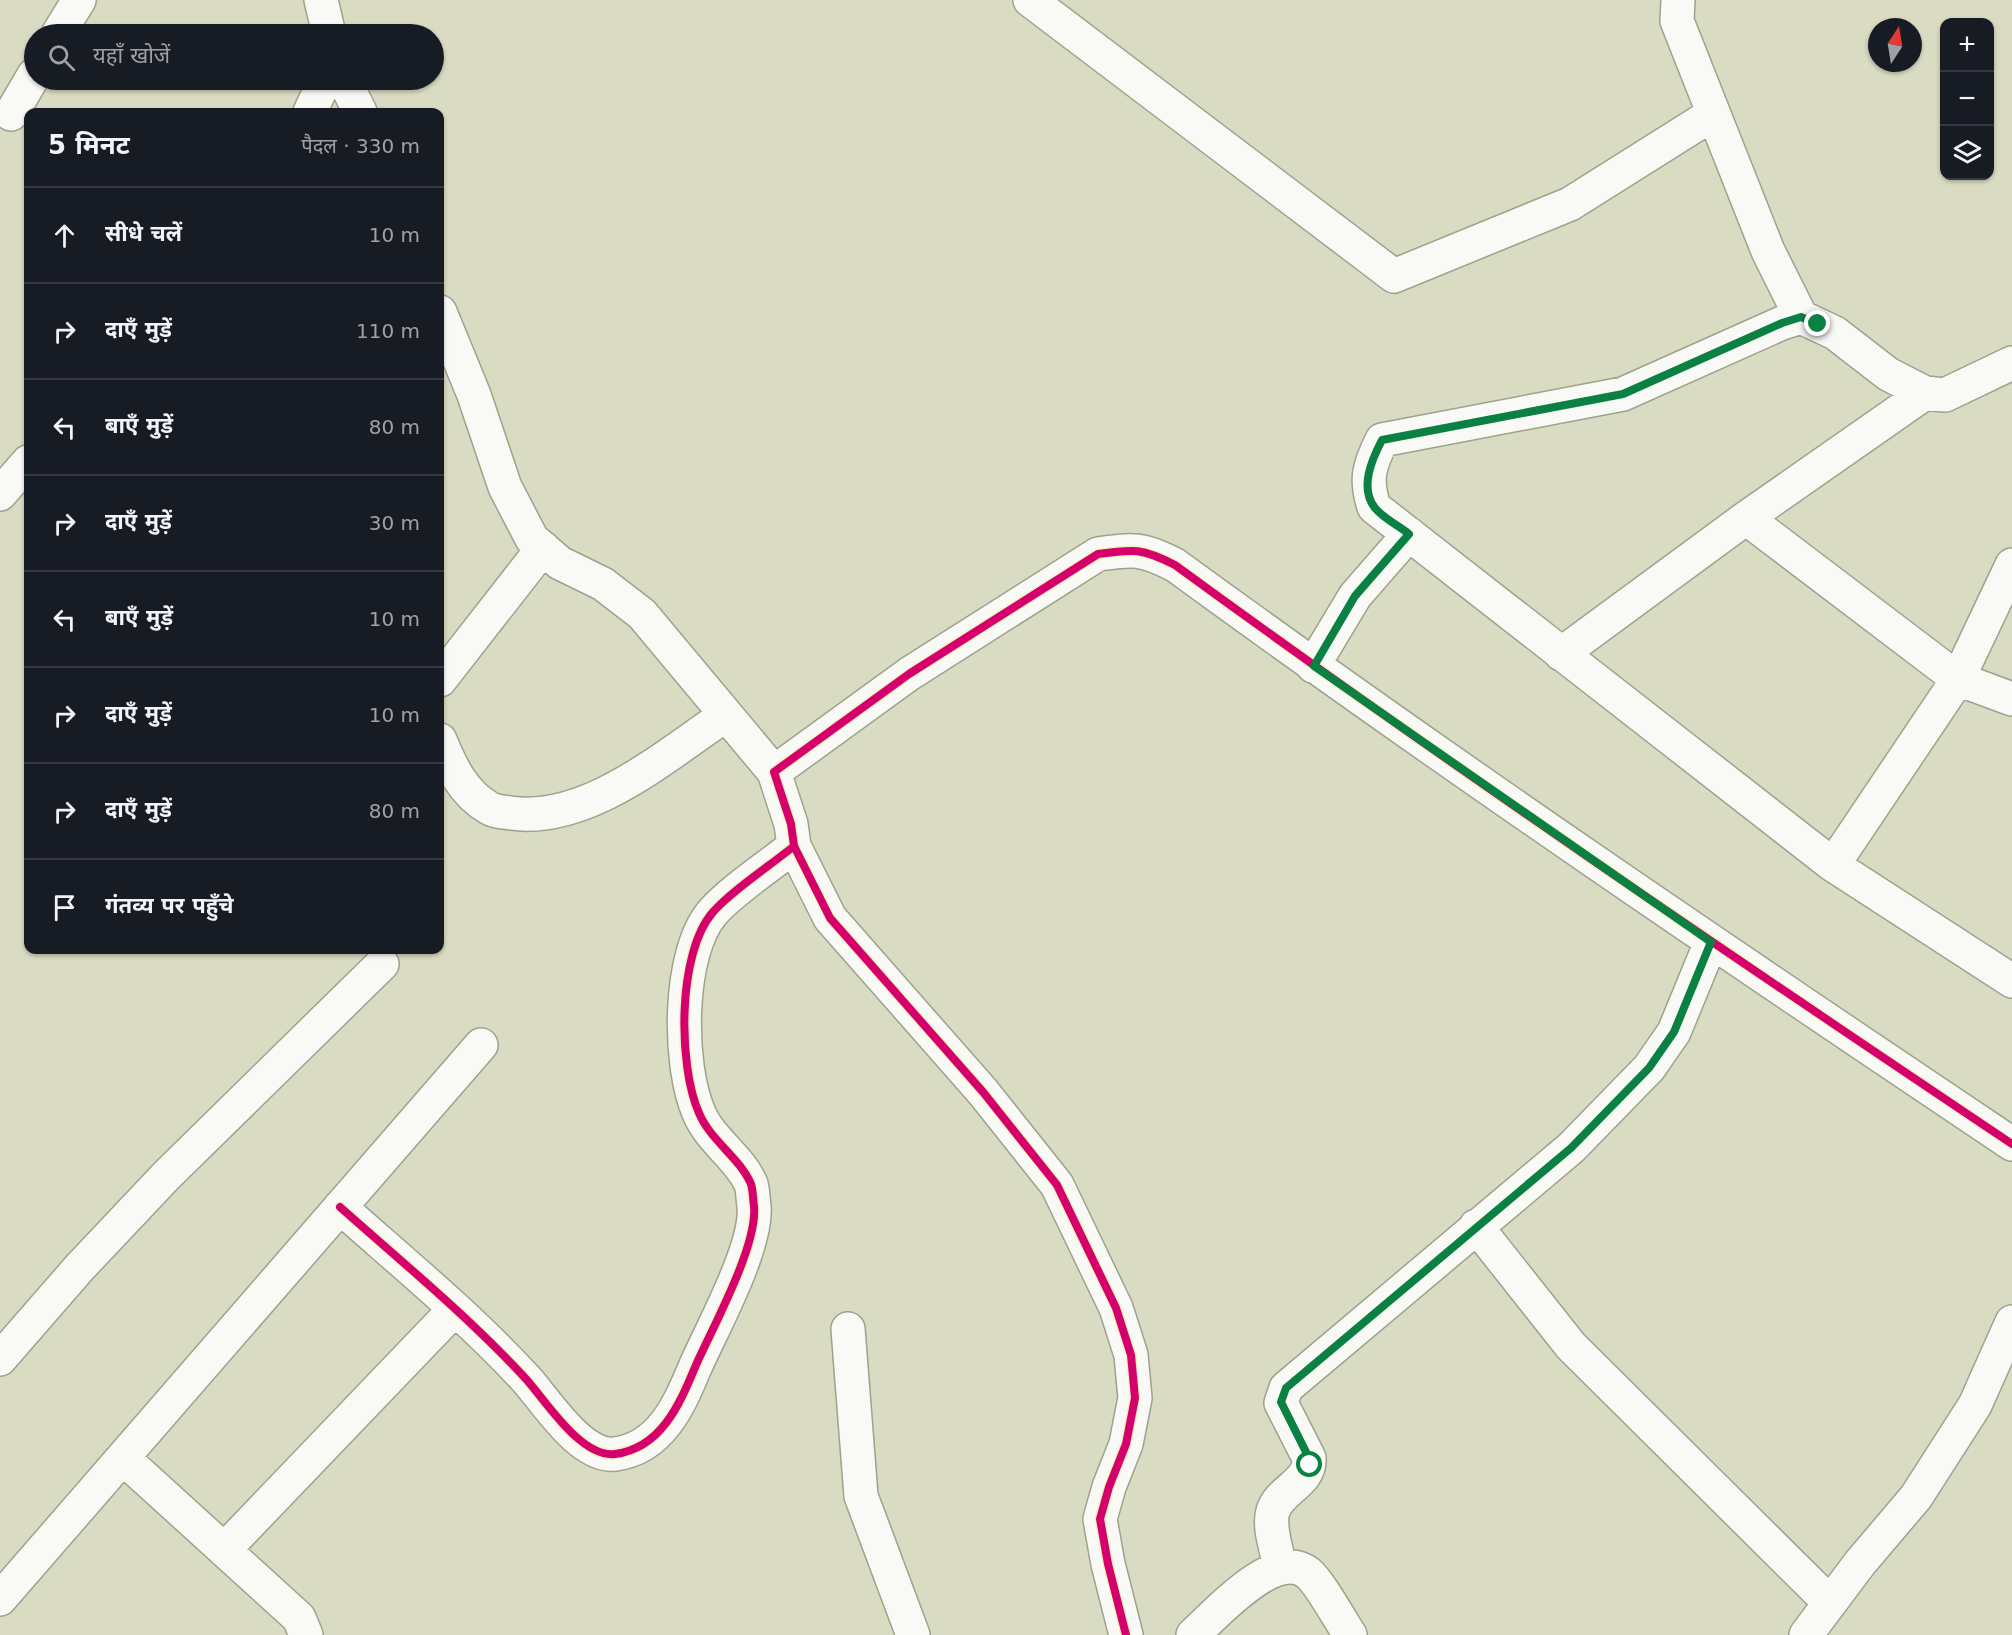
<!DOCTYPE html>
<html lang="hi">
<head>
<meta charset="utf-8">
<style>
	body { margin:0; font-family:"DejaVu Sans","Noto Sans Devanagari",sans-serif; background:#20242c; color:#f1f3f6 }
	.controls { position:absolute; right:18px; top:18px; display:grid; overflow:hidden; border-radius:12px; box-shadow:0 2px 4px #0004 }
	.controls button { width:54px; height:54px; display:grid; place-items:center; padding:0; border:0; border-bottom:2px solid #363941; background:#171b24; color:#f1f3f6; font:30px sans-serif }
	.compass { position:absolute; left:1868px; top:18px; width:54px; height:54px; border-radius:50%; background:#171b24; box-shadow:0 2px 4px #0004; rotate:12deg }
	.stop { position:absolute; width:18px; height:18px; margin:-14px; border:4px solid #0b8043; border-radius:50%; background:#fff }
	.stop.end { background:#0b8043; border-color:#fff; box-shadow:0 2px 6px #0008 }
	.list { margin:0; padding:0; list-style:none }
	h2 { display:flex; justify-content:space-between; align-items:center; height:78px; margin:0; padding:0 24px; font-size:26px }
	h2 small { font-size:20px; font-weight:400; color:#9ea1a6 }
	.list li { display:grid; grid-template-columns:39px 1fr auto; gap:18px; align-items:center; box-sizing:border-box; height:96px; padding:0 24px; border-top:2px solid #363941 }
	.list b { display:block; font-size:22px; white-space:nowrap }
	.list em { font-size:20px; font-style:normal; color:#9ea1a6 }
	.icon { flex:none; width:33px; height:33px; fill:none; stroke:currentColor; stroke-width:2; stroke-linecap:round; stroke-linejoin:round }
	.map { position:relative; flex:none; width:2012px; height:1635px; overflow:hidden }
	.search { position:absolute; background:#171b24; box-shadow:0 2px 4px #0004; left:24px; top:24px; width:420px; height:66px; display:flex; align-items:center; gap:15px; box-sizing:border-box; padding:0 21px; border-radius:33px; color:#9ea1a6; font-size:22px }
	.panel { position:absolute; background:#171b24; box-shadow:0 2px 4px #0004; left:24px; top:108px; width:420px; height:846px; border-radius:12px }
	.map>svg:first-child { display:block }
</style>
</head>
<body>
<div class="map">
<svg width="2012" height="1635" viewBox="0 0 2012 1635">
	<rect width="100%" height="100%" fill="#d9dcc2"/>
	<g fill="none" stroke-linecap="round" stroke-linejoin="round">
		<defs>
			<path id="minor" d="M 321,0 L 329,34
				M 1030,0 L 1394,276 L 1570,204 L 1713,114
				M 1678,0 L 1677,21 L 1768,251 L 1801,317
				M 58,34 L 79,0
				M 344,80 L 360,112
				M 310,112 L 325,80
				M 11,114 L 34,75
				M 440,312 L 474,395 L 505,487 L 532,539 L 560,563 L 603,584 L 642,614 L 774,772
				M 2012,363 L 1945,395 L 1925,393 L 1888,374 L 1835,333 L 1801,317 L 1782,323 L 1623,394 L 1382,440 C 1369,466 1365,479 1374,507 L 1833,865 L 2012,981
				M 1925,393 L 1746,518 L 1958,679 L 2012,699
				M 0,494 L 28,462
				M 1561,654 L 1746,518
				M 1313,666 L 1355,596 L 1409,534
				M 440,680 L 543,548
				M 440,740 C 451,767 463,793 489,808 C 495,812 505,812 511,813 C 588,824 667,754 726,715
				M 1833,865 L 1958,679 L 2012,565
				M 340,1207 C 403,1263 469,1317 526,1379 C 546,1401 581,1458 615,1454 C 662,1448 680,1403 696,1365 C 713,1327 758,1245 754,1206 C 753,1200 753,1190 751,1184 C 740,1158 710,1140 699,1113 C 678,1066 677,953 713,912 C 731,891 771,865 794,846
				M 1476,1226 L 1571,1346 L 1830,1603
				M 848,1329 L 861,1496 L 913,1635
				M 0,1359 L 80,1267 L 166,1176 L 382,964
				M 123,1458 L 299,1618 L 306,1635
				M 224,1550 L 455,1309
				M 1280,1567 C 1277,1550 1268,1527 1273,1511 C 1280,1489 1311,1483 1309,1458 L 1281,1403 L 1286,1388 L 1571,1148 L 1649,1068 L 1674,1032 L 1711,942
				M 0,1599 L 481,1045
				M 1126,1635 L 1108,1564 L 1100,1519 L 1109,1487 L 1126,1444 L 1135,1398 L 1131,1355 L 1116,1308 L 1057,1185 L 983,1092 L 830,918 L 794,846 L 791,824 L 774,772 L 909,674 L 1098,554 C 1134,549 1142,548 1175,565 C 1449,765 1730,955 2012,1144
				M 1193,1635 C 1216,1614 1275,1547 1308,1573 C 1320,1583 1340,1620 1350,1635"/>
			<path id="tertiary" d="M 1806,1635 L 1860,1563 L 1916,1497 L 1975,1405 L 2012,1322"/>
		</defs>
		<!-- minor casing -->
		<use href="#minor" stroke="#9fa18d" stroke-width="36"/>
		<!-- tertiary casing -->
		<use href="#tertiary" stroke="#9fa18d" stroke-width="36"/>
		<!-- minor -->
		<use href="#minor" stroke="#f9faf6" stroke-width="33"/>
		<!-- tertiary -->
		<use href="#tertiary" stroke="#f9faf6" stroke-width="33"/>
		<defs>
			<path id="cycleway" d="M 340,1207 C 403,1263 469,1317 526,1379 C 546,1401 581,1458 615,1454 C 662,1448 680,1403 696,1365 C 713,1327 758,1245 754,1206 C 753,1200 753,1190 751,1184 C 740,1158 710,1140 699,1113 C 678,1066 677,953 713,912 C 731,891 771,865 794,846
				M 1126,1635 L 1108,1564 L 1100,1519 L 1109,1487 L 1126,1444 L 1135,1398 L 1131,1355 L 1116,1308 L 1057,1185 L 983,1092 L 830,918 L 794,846 L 791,824 L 774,772 L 909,674 L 1098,554 C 1134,549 1142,548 1175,565 C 1449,765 1730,955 2012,1144"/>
		</defs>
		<!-- cycleway casing -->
		<use href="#cycleway" stroke="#eef3c4" stroke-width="11"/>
		<!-- cycleway -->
		<use href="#cycleway" stroke="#d6006c" stroke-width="8"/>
	</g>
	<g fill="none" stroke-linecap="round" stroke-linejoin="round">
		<!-- route -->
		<path stroke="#0b8043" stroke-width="8" d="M 1310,1465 L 1309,1458 L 1281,1402 L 1286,1388 L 1571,1148 L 1649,1068 L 1674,1032 L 1711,942 L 1314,666 L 1355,596 L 1409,534 C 1399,526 1383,518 1375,508 C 1359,488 1372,459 1382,440 L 1623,394 L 1782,323 L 1801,317 L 1818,324"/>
	</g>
</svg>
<div class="controls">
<button>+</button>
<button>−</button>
<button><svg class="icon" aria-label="layers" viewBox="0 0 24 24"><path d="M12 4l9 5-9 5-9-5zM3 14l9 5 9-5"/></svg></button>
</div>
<svg class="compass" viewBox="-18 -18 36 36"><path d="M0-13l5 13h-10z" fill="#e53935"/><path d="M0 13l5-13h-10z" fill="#9ea1a6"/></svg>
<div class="stop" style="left:1310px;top:1465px"></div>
<div class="stop end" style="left:1818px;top:324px"></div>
<div class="search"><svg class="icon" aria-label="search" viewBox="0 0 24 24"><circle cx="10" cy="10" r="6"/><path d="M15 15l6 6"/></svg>यहाँ खोजें</div>
<section class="panel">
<h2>5 मिनट<small>पैदल · 330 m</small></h2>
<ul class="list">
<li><svg class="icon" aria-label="ahead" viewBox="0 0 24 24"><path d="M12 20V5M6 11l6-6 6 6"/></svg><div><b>सीधे चलें</b></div><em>10 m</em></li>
<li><svg class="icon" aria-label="right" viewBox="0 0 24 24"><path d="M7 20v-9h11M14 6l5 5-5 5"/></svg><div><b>दाएँ मुड़ें</b></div><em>110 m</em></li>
<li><svg class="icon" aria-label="left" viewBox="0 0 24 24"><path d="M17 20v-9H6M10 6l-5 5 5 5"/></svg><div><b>बाएँ मुड़ें</b></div><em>80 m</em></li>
<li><svg class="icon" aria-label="right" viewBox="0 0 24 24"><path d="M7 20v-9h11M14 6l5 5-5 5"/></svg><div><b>दाएँ मुड़ें</b></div><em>30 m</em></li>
<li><svg class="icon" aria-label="left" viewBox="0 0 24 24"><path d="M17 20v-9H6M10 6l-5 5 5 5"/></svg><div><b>बाएँ मुड़ें</b></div><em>10 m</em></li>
<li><svg class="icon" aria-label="right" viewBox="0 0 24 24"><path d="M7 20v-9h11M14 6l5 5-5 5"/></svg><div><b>दाएँ मुड़ें</b></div><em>10 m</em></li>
<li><svg class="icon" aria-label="right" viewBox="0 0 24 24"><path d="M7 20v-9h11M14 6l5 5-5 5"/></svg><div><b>दाएँ मुड़ें</b></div><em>80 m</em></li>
<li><svg class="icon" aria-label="arrive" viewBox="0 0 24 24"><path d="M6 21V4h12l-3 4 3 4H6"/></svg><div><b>गंतव्य पर पहुँचे</b></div></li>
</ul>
</section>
</div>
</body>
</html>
